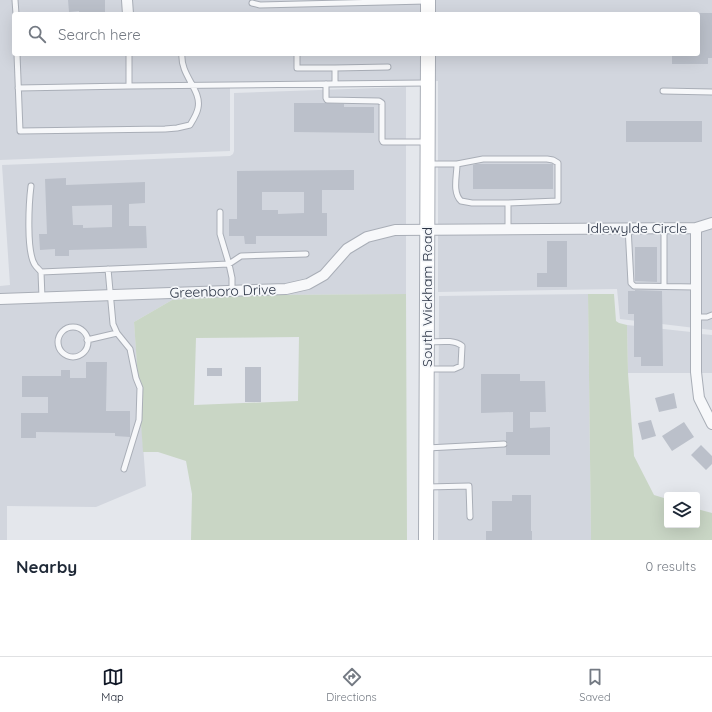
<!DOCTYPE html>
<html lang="en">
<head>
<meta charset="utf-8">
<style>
	body { margin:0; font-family:Quicksand,sans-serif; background:#f6f6f7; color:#1f2937 }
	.controls { position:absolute; right:12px; bottom:12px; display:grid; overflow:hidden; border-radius:4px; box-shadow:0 4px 16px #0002 }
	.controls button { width:36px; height:36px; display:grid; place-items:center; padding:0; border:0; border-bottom:1px solid #e0e1e3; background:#fff; color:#1f2937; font:20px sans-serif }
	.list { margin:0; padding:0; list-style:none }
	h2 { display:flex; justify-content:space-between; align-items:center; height:52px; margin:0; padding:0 16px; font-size:17px }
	h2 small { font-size:13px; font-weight:400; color:#747a83 }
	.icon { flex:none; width:22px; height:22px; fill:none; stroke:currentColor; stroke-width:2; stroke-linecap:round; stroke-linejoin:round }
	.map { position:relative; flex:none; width:712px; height:540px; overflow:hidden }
	.search { position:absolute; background:#fff; box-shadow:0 4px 16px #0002; left:12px; right:12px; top:12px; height:44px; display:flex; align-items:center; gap:10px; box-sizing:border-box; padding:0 14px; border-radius:4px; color:#747a83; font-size:15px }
	.sheet { height:116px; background:#fff }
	nav { display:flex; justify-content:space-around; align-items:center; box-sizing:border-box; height:56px; border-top:1px solid #e0e1e3; background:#fff; font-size:11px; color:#747a83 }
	nav a { display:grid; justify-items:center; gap:2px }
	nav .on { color:#111827 }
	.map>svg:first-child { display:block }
</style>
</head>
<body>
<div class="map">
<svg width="712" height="540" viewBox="0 0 712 540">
	<rect width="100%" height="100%" fill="#e4e7ec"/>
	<!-- built -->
	<path fill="#d2d6de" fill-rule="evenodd" d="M 0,0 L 712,0 L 712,330 L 620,319 L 617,289 L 438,292 L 438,81 L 230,88 L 230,151 L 0,160 ZM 14,14 L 698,14 L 698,54 L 14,54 Z
		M 406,87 L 406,294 L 264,295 L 172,300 L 134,322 L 146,486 L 96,507 L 7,506 L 7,540 L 0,540 L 0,286 L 10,285 L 2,165 L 230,156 L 233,154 L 234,151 L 234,93 Z
		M 588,294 L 591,540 L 438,540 L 439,296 Z
		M 627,325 L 691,332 L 691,373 L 628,373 Z
		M 701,334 L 712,335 L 712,373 L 701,373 Z"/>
	<!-- green -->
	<path fill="#c9d6c5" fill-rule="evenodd" d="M 406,294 L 407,540 L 191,540 L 192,494 L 186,461 L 158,452 L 143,452 L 134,322 L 172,300 L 264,295 ZM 299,337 L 298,401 L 194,405 L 196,338 Z
		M 588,294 L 614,294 L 616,321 L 619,323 L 627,325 L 628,373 L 634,456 L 654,495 L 667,499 L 667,525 L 697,525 L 697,509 L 712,513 L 712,540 L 591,540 Z"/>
	<!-- building -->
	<path fill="#bbc0ca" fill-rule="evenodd" d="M 68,0 L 105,0 L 105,14 L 79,14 L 79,11 L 69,12 Z
		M 698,13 L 712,13 L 712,58 L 708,58 L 708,64 L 672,64 L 672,54 L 698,54 Z
		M 294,103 L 325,103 L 344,104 L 344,107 L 374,107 L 374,133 L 294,132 Z
		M 626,121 L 702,121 L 702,142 L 626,142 Z
		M 476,164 L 553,164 L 553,189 L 473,189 L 473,165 Z
		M 354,170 L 354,190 L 322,190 L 322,213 L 327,213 L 327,236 L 256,236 L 256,244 L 245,244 L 244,236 L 229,236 L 229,219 L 237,219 L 237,171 ZM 262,192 L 304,192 L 304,213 L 278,214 L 278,210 L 262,210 Z
		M 66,178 L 66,185 L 145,182 L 145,203 L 129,204 L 129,226 L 146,226 L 147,248 L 69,250 L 69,256 L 55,256 L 55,249 L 40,250 L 39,234 L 47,234 L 45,179 ZM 112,205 L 112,227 L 83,228 L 83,225 L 73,225 L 72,206 Z
		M 547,241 L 567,241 L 567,287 L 537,287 L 537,273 L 547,273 Z
		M 635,247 L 657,247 L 657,282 L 635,281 Z
		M 635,290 L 662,291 L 663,366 L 641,366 L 641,357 L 634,357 L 634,314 L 628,314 L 628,291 L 635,291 Z
		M 86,362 L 107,362 L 106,411 L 130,411 L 130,437 L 115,436 L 115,433 L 36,432 L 36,438 L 21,438 L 21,413 L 48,413 L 48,397 L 22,397 L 22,376 L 61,376 L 61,370 L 70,370 L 70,378 L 86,378 Z
		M 245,367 L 261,367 L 261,402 L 245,402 Z
		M 207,368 L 222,368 L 222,376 L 207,376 Z
		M 481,374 L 520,374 L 520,381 L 545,381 L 546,412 L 530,412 L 530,428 L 550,427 L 550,455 L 506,455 L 506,447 L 508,444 L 506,441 L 506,432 L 513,432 L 513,412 L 481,413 Z
		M 674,393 L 677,408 L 659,412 L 655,398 Z
		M 651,420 L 656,436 L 642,440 L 638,423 Z
		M 684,422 L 694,437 L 672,451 L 662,436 Z
		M 701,445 L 712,456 L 712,464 L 706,470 L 691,455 Z
		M 512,495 L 531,495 L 531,531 L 532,531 L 532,540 L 486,540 L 486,531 L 492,531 L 492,501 L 512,501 Z"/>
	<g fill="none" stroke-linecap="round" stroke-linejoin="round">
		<defs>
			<path id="lane" d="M 15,0 L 16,14
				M 252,3 L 260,5 L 426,1
				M 17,54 L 20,131 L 165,129 L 177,128 L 190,125 C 193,120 197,114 198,108 C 202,90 180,75 182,54
				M 129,54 L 129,86
				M 297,54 L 297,68 L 335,68
				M 326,84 L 326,98 L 327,100 L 379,101 L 382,103 L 382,140 L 383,142 L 427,142
				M 335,84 L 335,68 L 388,67
				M 18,88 L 129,86 L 426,83
				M 663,91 L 712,92
				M 428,164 L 457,164 C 457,176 452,192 461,201 L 472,203 L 508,203 L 508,228
				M 457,164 L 483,159 L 547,159 L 553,160 L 558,163 L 558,201 L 508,203
				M 31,186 C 29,202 26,252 35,265 C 36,267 39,269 41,272
				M 220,212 L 220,234 L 229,264 L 232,278 L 232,292
				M 628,227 L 631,283 L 634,286 L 696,287
				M 664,228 L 664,286
				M 108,269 L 113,324 L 117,333 L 130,349 L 136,378 L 140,388 L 139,420 L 124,469
				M 42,298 L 41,272 L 229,264 L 241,256 L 306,254
				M 696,317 L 707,317 L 712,315
				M58 342a15 15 0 1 1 30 0a15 15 0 1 1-30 0Z
				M 87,340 L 117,333
				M 427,369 L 454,369 L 461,366 L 462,346 C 454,339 438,342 428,342
				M 427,448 L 504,444
				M 427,487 L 469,486 L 470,517"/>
			<path id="street" d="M 127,0 L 128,14
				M 696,228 L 696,372 L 699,398 L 712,424
				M 0,299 L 286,289 L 308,284 L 324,275 L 347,249 L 367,237 L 395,230 L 696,228 L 712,223"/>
			<path id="secondary" d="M 428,14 L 428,0
				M 426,540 L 428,54"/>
		</defs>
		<!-- lane casing -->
		<use href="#lane" stroke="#a9aeb7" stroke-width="7"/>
		<!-- street casing -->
		<use href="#street" stroke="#a9aeb7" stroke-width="12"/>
		<!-- secondary casing -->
		<use href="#secondary" stroke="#a9aeb7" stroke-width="16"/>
		<!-- lane -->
		<use href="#lane" stroke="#f7f8fa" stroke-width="5"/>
		<!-- street -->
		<use href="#street" stroke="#f7f8fa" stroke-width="10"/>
		<!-- secondary -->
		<use href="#secondary" stroke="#fff" stroke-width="14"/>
	</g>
	<g text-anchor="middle" stroke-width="3.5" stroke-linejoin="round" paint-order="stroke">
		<!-- street labels -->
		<g font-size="14" fill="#2b3445" stroke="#f4f6f9">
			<text x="637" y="233">Idlewylde Circle</text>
			<text transform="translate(223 291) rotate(-2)" y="5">Greenboro Drive</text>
			<text transform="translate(427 297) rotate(-90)" y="5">South Wickham Road</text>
		</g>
	</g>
</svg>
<div class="controls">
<button><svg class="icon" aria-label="layers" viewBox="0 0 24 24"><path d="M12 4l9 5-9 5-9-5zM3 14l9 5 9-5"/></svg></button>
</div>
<div class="search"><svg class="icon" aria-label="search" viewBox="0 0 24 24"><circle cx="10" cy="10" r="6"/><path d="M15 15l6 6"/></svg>Search here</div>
</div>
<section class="sheet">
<h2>Nearby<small>0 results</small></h2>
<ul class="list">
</ul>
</section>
<nav>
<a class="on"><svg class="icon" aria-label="map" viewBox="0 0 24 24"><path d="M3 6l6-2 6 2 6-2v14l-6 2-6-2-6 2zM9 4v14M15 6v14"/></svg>Map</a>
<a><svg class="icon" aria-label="directions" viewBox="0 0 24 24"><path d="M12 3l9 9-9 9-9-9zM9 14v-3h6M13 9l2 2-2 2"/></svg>Directions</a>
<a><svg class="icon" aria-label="saved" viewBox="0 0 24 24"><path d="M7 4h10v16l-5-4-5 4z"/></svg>Saved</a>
</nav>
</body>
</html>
